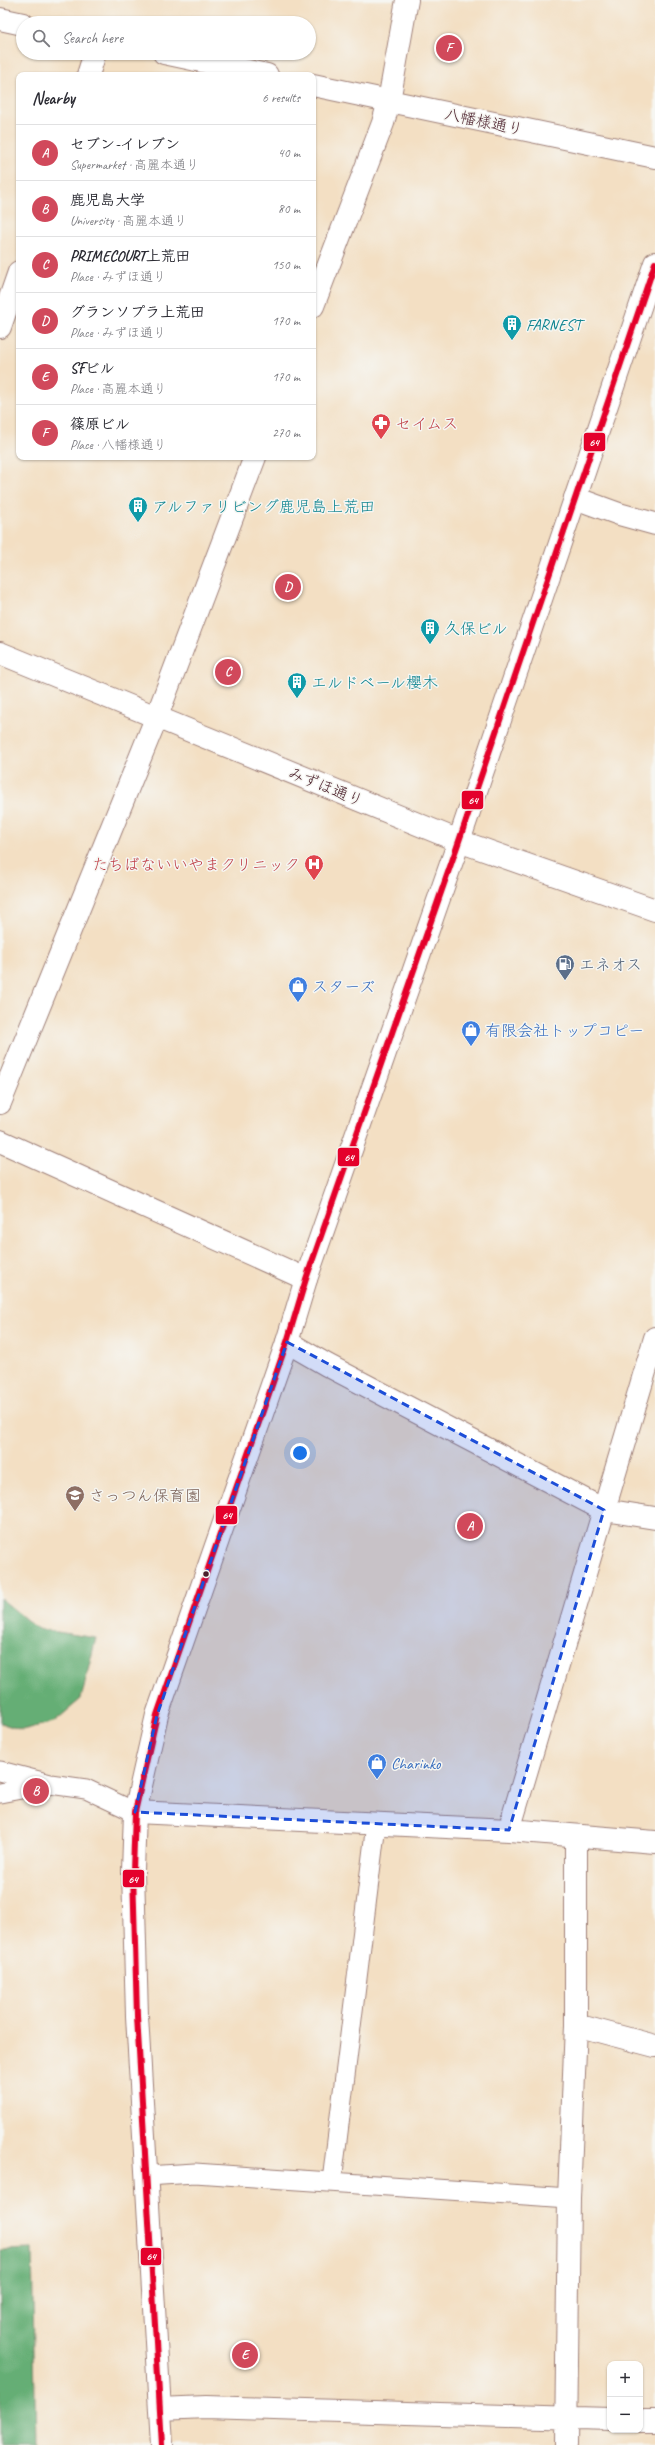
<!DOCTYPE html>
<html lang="en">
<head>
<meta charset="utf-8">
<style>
	body { margin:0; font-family:Caveat,"Klee One",sans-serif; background:#f7f7f7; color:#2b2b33 }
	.controls { position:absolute; right:12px; bottom:12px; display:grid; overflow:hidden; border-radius:8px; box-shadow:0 1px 3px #0004 }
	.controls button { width:36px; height:36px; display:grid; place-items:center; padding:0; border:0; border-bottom:1px solid #e1e1e2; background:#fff; color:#2b2b33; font:20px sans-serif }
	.you { position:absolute; left:300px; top:1453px; width:14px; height:14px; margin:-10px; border:3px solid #fff; border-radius:50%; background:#1a73e8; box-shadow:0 0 0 6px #1a73e833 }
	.badge { display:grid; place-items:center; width:26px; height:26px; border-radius:50%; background:#d1495b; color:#fff; font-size:13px; font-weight:700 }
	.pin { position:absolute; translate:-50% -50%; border:2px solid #fff; box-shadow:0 1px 4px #0006 }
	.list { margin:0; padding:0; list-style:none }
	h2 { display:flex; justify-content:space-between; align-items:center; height:52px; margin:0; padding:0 16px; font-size:17px }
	h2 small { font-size:13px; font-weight:400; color:#7c7c81 }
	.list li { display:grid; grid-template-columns:26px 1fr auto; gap:12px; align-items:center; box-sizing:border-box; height:56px; padding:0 16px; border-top:1px solid #e1e1e2 }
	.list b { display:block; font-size:15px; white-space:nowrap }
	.list p { margin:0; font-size:13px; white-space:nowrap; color:#7c7c81 }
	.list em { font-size:13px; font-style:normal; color:#7c7c81 }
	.icon { flex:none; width:22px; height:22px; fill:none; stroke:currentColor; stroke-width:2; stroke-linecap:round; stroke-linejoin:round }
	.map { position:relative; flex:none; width:655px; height:2445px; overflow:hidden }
	.search { position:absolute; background:#fff; box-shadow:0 1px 3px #0004; left:16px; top:16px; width:300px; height:44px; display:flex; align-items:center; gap:10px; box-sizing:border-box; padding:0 14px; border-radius:22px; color:#7c7c81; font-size:15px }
	.panel { position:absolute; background:#fff; box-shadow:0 1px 3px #0004; left:16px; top:72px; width:300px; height:388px; border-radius:8px }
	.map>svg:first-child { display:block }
</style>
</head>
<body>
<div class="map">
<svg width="655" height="2445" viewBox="0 0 655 2445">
	<rect width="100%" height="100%" fill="#f6f6f2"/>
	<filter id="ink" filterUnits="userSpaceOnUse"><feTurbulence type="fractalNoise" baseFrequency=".025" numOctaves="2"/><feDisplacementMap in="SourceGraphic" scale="8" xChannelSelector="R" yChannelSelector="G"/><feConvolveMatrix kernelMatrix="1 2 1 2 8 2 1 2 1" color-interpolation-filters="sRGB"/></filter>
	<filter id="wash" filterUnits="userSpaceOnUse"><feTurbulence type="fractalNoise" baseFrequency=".012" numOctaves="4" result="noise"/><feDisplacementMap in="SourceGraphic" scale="16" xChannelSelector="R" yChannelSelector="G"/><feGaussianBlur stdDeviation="0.9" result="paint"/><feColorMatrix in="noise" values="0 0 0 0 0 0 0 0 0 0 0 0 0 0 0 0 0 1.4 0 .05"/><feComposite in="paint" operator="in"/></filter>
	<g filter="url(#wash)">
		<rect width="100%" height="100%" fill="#f3dfc3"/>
		<!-- forest -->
		<path fill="#65ae75" stroke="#586650" d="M 0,1598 L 38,1629 L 96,1638 L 81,1699 L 54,1722 L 22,1730 L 0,1723 Z
			M 32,2249 L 36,2445 L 0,2445 L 0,2250 Z"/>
	</g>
	<g filter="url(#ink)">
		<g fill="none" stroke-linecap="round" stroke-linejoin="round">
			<defs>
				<path id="lane" d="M 0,1771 L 50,1784 L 86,1789 L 135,1812
					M 0,1793 L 42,1785
					M 146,2176 L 195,2173 L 569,2198
					M 332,2181 L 376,1824"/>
				<path id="street" d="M 88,75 L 95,53
					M 313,306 L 383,123 L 389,101 L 407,0
					M 0,327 L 19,272
					M 575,498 L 619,514 L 655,524
					M 0,1103 L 157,716 L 255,457
					M 0,1141 L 306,1279
					M 287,1342 L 327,1365 L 604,1510 L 655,1518
					M 135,1812 L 509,1830 L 655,1842
					M 509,1830 L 655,1338
					M 576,2025 L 655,2046
					M 160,2409 L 206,2407 L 610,2419
					M 640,2421 L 655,2421
					M 566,2445 L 569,2198 L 576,2025 L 576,1836"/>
				<path id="secondary" d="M 0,19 L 23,24
					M 164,53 L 267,75
					M 313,85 L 655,157
					M 0,653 L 459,841 L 655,910
					M 162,2445 L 137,2016 L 133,1871 L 135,1812 L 157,1715 L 287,1342 L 306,1279 L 459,841 L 655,263"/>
			</defs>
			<!-- lane casing -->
			<use href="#lane" stroke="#9e7f77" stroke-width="21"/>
			<!-- street casing -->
			<use href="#street" stroke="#9e7f77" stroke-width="24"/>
			<!-- secondary casing -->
			<use href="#secondary" stroke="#9e7f77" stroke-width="24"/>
			<!-- lane -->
			<use href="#lane" stroke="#fff" stroke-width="19"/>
			<!-- street -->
			<use href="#street" stroke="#fff" stroke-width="22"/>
			<!-- secondary -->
			<use href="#secondary" stroke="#fff" stroke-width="22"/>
			<defs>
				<path id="bus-1" d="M 162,2445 L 137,2016 L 133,1871 L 135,1812 L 157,1715 L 287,1342 L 306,1279 L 459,841 L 655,263"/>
			</defs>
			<!-- bus-1 casing -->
			<use href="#bus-1" stroke="#f6f6f2" stroke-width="9"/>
			<!-- bus-1 -->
			<use href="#bus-1" stroke="#e4002b" stroke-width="6"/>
		</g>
	</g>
	<!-- marked area -->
	<path fill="#1d4ed8" fill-opacity="0.2" stroke="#1d4ed8" stroke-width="3" stroke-dasharray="8 5" stroke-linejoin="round" d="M 287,1342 L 604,1510 L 509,1830 L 135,1812 L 157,1715 Z"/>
	<!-- icons -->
	<defs>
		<symbol id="building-pin" viewBox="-11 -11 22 30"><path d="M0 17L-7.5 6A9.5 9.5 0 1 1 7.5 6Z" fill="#0f9aa8" stroke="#f6f6f2"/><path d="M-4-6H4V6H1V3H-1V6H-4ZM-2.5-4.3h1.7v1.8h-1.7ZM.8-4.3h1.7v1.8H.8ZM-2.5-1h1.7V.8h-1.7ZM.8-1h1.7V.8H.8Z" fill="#fff"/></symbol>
		<symbol id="pharmacy-pin" viewBox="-11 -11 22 30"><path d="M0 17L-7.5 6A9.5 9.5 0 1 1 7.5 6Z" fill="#e0444e" stroke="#f6f6f2"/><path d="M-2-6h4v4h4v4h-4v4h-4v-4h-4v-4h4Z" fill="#fff"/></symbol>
		<symbol id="hospital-pin" viewBox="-11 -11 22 30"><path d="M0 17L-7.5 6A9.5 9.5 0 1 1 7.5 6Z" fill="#e0444e" stroke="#f6f6f2"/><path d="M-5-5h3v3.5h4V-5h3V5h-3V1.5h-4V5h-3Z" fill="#fff"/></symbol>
		<symbol id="fuel-pin" viewBox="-11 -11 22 30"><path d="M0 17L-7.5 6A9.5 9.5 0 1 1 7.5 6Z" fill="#5c6f8a" stroke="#f6f6f2"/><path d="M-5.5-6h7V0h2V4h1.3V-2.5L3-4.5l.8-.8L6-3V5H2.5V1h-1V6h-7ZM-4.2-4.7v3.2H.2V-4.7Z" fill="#fff"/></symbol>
		<symbol id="shop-pin" viewBox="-11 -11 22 30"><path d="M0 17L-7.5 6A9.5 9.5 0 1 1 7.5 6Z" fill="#3f7fe0" stroke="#f6f6f2"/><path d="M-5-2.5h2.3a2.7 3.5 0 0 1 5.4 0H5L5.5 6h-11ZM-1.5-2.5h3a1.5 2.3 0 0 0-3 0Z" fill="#fff"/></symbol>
		<symbol id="school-pin" viewBox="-11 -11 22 30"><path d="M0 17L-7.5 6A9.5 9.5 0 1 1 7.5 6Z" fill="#8d6e63" stroke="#f6f6f2"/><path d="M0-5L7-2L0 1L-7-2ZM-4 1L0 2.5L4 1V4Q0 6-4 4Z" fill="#fff"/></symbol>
	</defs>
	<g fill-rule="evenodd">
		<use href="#building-pin" x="501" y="313" width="22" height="30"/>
		<use href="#pharmacy-pin" x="370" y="412" width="22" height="30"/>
		<use href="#building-pin" x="127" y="495" width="22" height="30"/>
		<use href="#building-pin" x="419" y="617" width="22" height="30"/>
		<use href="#building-pin" x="286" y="671" width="22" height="30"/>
		<use href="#hospital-pin" x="303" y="853" width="22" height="30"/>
		<use href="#fuel-pin" x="554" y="953" width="22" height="30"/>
		<use href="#shop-pin" x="287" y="975" width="22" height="30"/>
		<use href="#shop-pin" x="460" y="1019" width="22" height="30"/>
		<use href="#school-pin" x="64" y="1484" width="22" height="30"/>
		<use href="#shop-pin" x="366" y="1752" width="22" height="30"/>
	</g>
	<!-- markers -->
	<circle fill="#4a1f2b" stroke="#f6f6f2" stroke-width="1.5" cx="206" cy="1574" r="3.5"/>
	<g text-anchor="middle" stroke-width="3" stroke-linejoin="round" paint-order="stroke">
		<!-- street labels -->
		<g font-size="16" fill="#4a1f2b" stroke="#f6f6f2">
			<text transform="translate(484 121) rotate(12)" y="6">八幡様通り</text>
			<text transform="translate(326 786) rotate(22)" y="6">みずほ通り</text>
		</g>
		<!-- culture labels -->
		<g font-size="16" fill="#0d838f" stroke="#f6f6f2" text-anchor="start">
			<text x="526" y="330">FARNEST</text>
			<text x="152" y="512">アルファリビング鹿児島上荒田</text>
			<text x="444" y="634">久保ビル</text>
			<text x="311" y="688">エルドベール櫻木</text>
		</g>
		<!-- health labels -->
		<g font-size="16" fill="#be3a42" stroke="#f6f6f2" text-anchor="start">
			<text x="395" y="429">セイムス</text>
			<text x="300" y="870" text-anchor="end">たちばないいやまクリニック</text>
		</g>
		<!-- service labels -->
		<g font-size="16" fill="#4e5e75" stroke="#f6f6f2" text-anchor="start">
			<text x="579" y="970">エネオス</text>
		</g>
		<!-- shop labels -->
		<g font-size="16" fill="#366cbe" stroke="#f6f6f2" text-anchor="start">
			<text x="312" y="992">スターズ</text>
			<text x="485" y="1036">有限会社トップコピー</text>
			<text x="391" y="1769">Charinko</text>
		</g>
		<!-- education labels -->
		<g font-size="16" fill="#785e54" stroke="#f6f6f2" text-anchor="start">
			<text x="89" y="1501">さっつん保育園</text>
		</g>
	</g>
	<g stroke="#f6f6f2" stroke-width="1.5">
		<rect x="583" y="432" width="23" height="20" rx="4" fill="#e4002b"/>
		<rect x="461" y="790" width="23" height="20" rx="4" fill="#e4002b"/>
		<rect x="337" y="1147" width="23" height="20" rx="4" fill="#e4002b"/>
		<rect x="215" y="1505" width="23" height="20" rx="4" fill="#e4002b"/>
		<rect x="122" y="1869" width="23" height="19" rx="4" fill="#e4002b"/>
		<rect x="140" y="2247" width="22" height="19" rx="4" fill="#e4002b"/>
	</g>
	<g font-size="11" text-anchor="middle" font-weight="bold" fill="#fff">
		<text x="594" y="446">64</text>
		<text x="473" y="804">64</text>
		<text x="349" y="1161">64</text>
		<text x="227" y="1519">64</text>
		<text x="133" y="1883">64</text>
		<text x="151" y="2260">64</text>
	</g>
</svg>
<div class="controls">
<button>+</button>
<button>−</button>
</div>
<div class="you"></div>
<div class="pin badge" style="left:470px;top:1526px">A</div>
<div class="pin badge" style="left:36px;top:1791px">B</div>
<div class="pin badge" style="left:228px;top:672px">C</div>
<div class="pin badge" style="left:288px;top:587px">D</div>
<div class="pin badge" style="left:245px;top:2355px">E</div>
<div class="pin badge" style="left:449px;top:48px">F</div>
<div class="search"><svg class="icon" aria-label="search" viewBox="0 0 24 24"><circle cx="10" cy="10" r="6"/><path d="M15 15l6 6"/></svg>Search here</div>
<section class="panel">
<h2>Nearby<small>6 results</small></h2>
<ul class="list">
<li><span class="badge">A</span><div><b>セブン-イレブン</b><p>Supermarket · 高麗本通り</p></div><em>40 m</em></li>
<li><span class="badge">B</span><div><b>鹿児島大学</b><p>University · 高麗本通り</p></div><em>80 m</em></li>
<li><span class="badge">C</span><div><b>PRIMECOURT上荒田</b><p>Place · みずほ通り</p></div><em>150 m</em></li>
<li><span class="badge">D</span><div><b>グランソプラ上荒田</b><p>Place · みずほ通り</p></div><em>170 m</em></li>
<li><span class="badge">E</span><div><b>SFビル</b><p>Place · 高麗本通り</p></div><em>170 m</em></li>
<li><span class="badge">F</span><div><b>篠原ビル</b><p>Place · 八幡様通り</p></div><em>270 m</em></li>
</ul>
</section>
</div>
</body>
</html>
